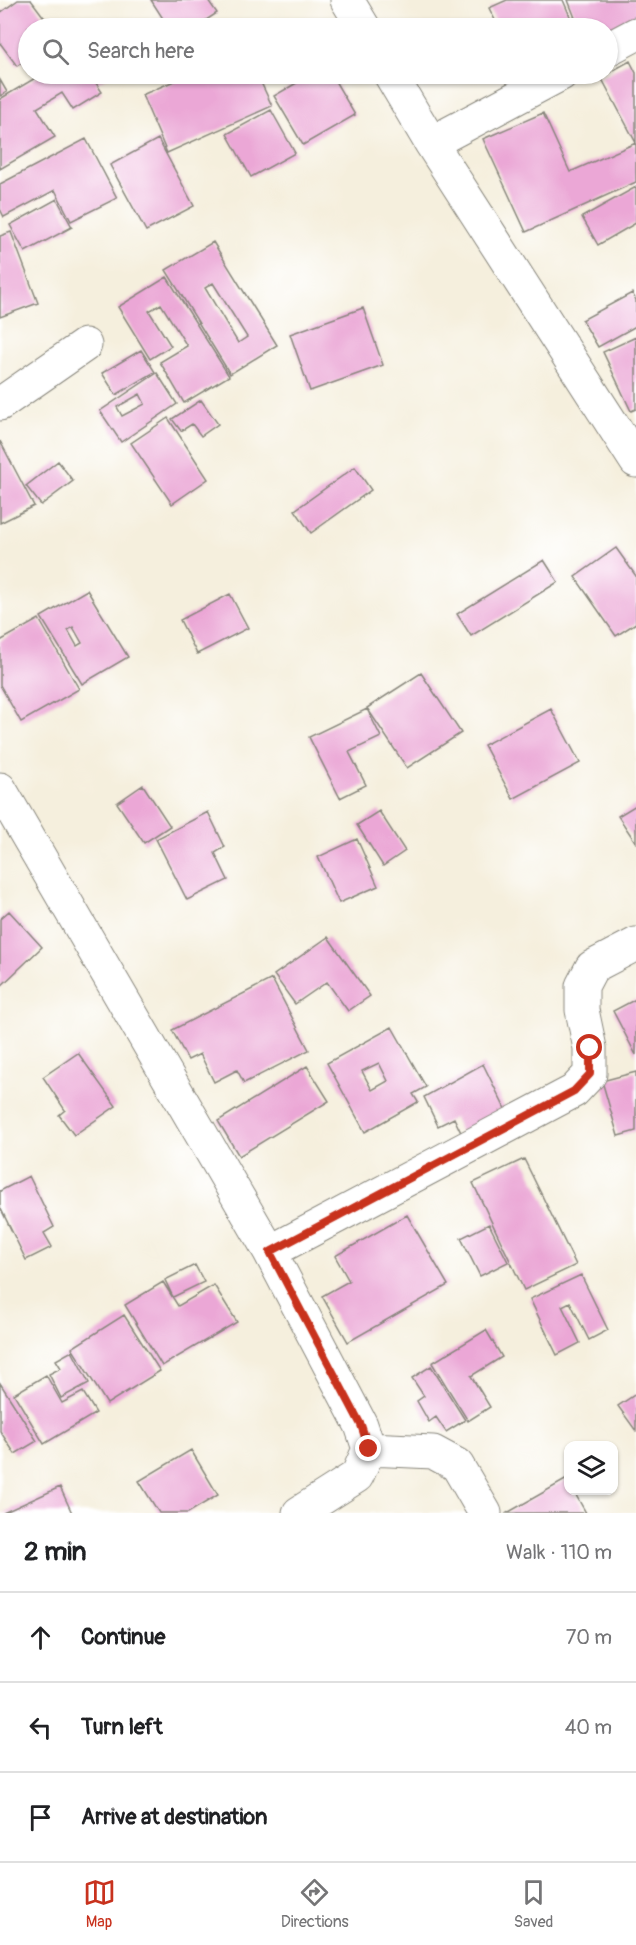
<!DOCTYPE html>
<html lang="en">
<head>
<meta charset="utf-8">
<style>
	body { margin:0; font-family:Pangolin,sans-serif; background:#f6f6f6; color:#202124 }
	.controls { position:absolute; right:18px; bottom:18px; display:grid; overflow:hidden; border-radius:12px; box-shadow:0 2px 4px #0004 }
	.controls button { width:54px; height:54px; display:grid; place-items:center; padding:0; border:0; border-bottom:2px solid #e0e0e0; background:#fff; color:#202124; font:30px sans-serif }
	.stop { position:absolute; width:18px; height:18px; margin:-14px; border:4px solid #c8321e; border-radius:50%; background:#fff }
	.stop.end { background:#c8321e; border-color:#fff; box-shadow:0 2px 6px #0008 }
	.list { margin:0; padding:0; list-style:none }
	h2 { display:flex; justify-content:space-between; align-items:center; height:78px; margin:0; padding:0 24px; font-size:26px }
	h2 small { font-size:20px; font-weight:400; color:#757577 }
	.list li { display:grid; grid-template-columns:39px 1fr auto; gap:18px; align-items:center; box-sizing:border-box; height:90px; padding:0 24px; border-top:2px solid #e0e0e0 }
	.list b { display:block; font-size:22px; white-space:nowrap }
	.list em { font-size:20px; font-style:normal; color:#757577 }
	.icon { flex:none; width:33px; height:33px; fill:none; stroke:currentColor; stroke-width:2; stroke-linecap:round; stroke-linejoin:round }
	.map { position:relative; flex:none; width:636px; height:1513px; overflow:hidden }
	.search { position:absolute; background:#fff; box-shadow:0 2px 4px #0004; left:18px; right:18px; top:18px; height:66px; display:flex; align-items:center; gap:15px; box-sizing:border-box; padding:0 21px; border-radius:33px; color:#757577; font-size:22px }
	.sheet { height:348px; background:#fff }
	nav { display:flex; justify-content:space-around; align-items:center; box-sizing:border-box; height:84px; border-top:2px solid #e0e0e0; background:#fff; font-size:16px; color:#757577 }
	nav a { display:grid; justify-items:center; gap:3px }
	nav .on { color:#c8321e }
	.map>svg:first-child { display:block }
</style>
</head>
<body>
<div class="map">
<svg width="636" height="1513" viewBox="0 0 636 1513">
	<rect width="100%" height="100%" fill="#fff"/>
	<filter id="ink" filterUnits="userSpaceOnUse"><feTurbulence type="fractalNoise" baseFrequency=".0167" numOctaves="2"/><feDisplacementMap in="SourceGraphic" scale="12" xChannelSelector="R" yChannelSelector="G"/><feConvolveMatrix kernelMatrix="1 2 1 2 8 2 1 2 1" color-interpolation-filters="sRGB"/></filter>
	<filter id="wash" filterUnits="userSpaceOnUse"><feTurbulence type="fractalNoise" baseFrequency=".008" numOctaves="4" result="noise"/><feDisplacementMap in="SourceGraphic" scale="24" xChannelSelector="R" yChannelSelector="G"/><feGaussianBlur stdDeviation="1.35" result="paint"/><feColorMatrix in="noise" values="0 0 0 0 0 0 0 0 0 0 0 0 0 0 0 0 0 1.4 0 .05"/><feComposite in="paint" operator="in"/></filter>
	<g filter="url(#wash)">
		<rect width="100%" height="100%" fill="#f5efdd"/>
		<g id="blocks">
			<!-- building -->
			<path fill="#eba7d6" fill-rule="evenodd" d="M 18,0 L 31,0 L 52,28 L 28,28 L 28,58 L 17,66 L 0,43 L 0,13 Z
				M 151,0 L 208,0 L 217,13 L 194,28 L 169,28 Z
				M 507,0 L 563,0 L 575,28 L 499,28 L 489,8 Z
				M 568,0 L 636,0 L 636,26 L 608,37 L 608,28 L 579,28 Z
				M 630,61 L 636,73 L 636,182 L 526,232 L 483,139 L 543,113 L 570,172 L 636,143 L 601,77 Z
				M 42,74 L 112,74 L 96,83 L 102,92 L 73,110 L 62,93 L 37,108 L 55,137 L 0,169 L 0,99 Z
				M 190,74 L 257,74 L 272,106 L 167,153 L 142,95 Z
				M 312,74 L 331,74 L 355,115 L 303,145 L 274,96 Z
				M 0,80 L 7,92 L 0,96 Z
				M 271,110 L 295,153 L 251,177 L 227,134 Z
				M 86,139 L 117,198 L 71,221 L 55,190 L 4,217 L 0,209 L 0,184 Z
				M 158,139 L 194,206 L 146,231 L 110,165 Z
				M 636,187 L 636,223 L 598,245 L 582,217 Z
				M 57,199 L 72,227 L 25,252 L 10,225 Z
				M 11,232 L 38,303 L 0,317 L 0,236 Z
				M 213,242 L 277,345 L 230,374 L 166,270 ZM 213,283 L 247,337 L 238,343 L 205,288 Z
				M 167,277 L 229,376 L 184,403 L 160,362 L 187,346 L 161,304 L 149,311 L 171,346 L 150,359 L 118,307 Z
				M 632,293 L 636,300 L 636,326 L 598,347 L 582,320 Z
				M 363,308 L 383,365 L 310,391 L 290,334 Z
				M 636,337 L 636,409 L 631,411 L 603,352 Z
				M 141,350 L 155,372 L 116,395 L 102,373 Z
				M 157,373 L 177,404 L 121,442 L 100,411 ZM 140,394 L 145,404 L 122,416 L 117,407 Z
				M 201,400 L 218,424 L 201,436 L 192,424 L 181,431 L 172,419 Z
				M 168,418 L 208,479 L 172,504 L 131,443 Z
				M 0,441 L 34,506 L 0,523 Z
				M 58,461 L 73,481 L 41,505 L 26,486 Z
				M 355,467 L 371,490 L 311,533 L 295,510 Z
				M 616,548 L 636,576 L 636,623 L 616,636 L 575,577 Z
				M 544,560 L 558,582 L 471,636 L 457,614 Z
				M 87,590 L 128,657 L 82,684 L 41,617 ZM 73,627 L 82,643 L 77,646 L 68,630 Z
				M 230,594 L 248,628 L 197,654 L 180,620 Z
				M 39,619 L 79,689 L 21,722 L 0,685 L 0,641 Z
				M 421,673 L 461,733 L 407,768 L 367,708 Z
				M 367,709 L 381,737 L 349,752 L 366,785 L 340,798 L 309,737 Z
				M 551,709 L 580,763 L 513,799 L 484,745 Z
				M 143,785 L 170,826 L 144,843 L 117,803 Z
				M 636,805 L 636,843 L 618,816 Z
				M 379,811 L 405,851 L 383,866 L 357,825 Z
				M 208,812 L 225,847 L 215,853 L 228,880 L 187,900 L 156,839 Z
				M 357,839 L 378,886 L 339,903 L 318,857 Z
				M 9,911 L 42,947 L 0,987 L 0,919 Z
				M 328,937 L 370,996 L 348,1011 L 327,982 L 295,1004 L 274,975 Z
				M 272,979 L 309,1050 L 244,1083 L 237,1070 L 214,1082 L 200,1054 L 188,1060 L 172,1030 Z
				M 636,999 L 636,1055 L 613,1011 Z
				M 392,1027 L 426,1087 L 413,1094 L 418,1102 L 365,1132 L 327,1063 ZM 379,1063 L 388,1081 L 372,1090 L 362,1071 Z
				M 78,1053 L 116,1106 L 74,1135 L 59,1115 L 65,1110 L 43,1077 Z
				M 483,1064 L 511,1121 L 466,1143 L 454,1118 L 438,1126 L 424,1097 Z
				M 307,1066 L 329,1101 L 239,1156 L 218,1121 Z
				M 636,1072 L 636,1131 L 618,1136 L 602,1081 Z
				M 524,1159 L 576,1265 L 524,1290 L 473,1183 Z
				M 29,1176 L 54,1227 L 44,1233 L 52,1247 L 26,1260 L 0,1207 L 0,1191 Z
				M 407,1215 L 448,1285 L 348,1342 L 322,1296 L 349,1281 L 335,1256 Z
				M 489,1224 L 508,1262 L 480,1276 L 461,1238 Z
				M 195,1265 L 204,1282 L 173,1297 L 165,1280 Z
				M 581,1275 L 608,1330 L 589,1340 L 570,1302 L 562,1306 L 580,1343 L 557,1355 L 530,1299 Z
				M 163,1282 L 178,1306 L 214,1285 L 237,1322 L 162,1366 L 125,1305 Z
				M 124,1315 L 160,1371 L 107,1404 L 72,1348 Z
				M 486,1330 L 502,1357 L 471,1376 L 490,1407 L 468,1421 L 432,1363 Z
				M 72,1351 L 89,1383 L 61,1398 L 49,1374 L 61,1368 L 56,1360 Z
				M 431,1366 L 465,1420 L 446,1432 L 436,1417 L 429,1422 L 417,1401 L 424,1396 L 412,1378 Z
				M 46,1375 L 62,1403 L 83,1392 L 96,1413 L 44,1444 L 14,1394 Z
				M 0,1383 L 37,1441 L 15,1454 L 0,1431 Z
				M 636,1394 L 636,1431 L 618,1406 Z
				M 191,1450 L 218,1495 L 188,1513 L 159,1513 L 139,1481 Z
				M 567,1479 L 568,1490 L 573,1490 L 586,1513 L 507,1513 Z
				M 60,1487 L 72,1513 L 3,1513 Z"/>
		</g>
	</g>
	<g filter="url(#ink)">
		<use href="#blocks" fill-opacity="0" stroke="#88867c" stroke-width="1.5"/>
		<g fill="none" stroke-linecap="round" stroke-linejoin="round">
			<defs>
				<path id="minor" d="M 347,0 L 364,28
					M 608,49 L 636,34
					M 390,74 L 431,143 L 636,461
					M 431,143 L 561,74
					M 0,404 L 85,345
					M 0,789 L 270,1252
					M 369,1449 L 433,1452 L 457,1465 L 485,1513
					M 299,1513 L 357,1476 L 369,1449 L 361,1425 L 270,1252 L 574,1091 L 590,1074 L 590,1048 L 582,1010 L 582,986 L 592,967 L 636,944"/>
			</defs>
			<!-- minor casing -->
			<use href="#minor" stroke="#88867c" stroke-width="35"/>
			<!-- minor -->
			<use href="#minor" stroke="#fff" stroke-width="33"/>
		</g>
	</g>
	<g fill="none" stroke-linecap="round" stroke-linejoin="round" filter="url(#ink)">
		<!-- route -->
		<path stroke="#c8321e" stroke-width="8" d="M 369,1449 L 361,1425 L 270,1252 L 574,1091 L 590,1074 L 590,1048"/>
	</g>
</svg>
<div class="controls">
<button><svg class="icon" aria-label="layers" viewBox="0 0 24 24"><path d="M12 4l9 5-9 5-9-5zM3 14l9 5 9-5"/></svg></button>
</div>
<div class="stop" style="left:590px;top:1048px"></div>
<div class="stop end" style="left:369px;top:1449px"></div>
<div class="search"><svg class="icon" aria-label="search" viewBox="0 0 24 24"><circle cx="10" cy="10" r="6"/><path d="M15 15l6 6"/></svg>Search here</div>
</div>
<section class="sheet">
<h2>2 min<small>Walk · 110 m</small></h2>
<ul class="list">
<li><svg class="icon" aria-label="ahead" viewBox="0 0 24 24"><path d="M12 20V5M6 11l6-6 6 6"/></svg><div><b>Continue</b></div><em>70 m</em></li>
<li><svg class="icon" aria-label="left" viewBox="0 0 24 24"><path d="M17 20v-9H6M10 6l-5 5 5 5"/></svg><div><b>Turn left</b></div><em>40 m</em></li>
<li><svg class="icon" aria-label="arrive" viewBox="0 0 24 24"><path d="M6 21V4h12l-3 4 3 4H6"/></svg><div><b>Arrive at destination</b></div></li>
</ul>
</section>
<nav>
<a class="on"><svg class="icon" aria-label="map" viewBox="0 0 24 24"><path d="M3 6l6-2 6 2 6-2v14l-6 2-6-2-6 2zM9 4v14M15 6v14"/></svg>Map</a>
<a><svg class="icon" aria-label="directions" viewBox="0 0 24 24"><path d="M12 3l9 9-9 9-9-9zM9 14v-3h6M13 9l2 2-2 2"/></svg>Directions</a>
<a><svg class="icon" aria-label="saved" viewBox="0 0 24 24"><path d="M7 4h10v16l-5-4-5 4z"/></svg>Saved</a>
</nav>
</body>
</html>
